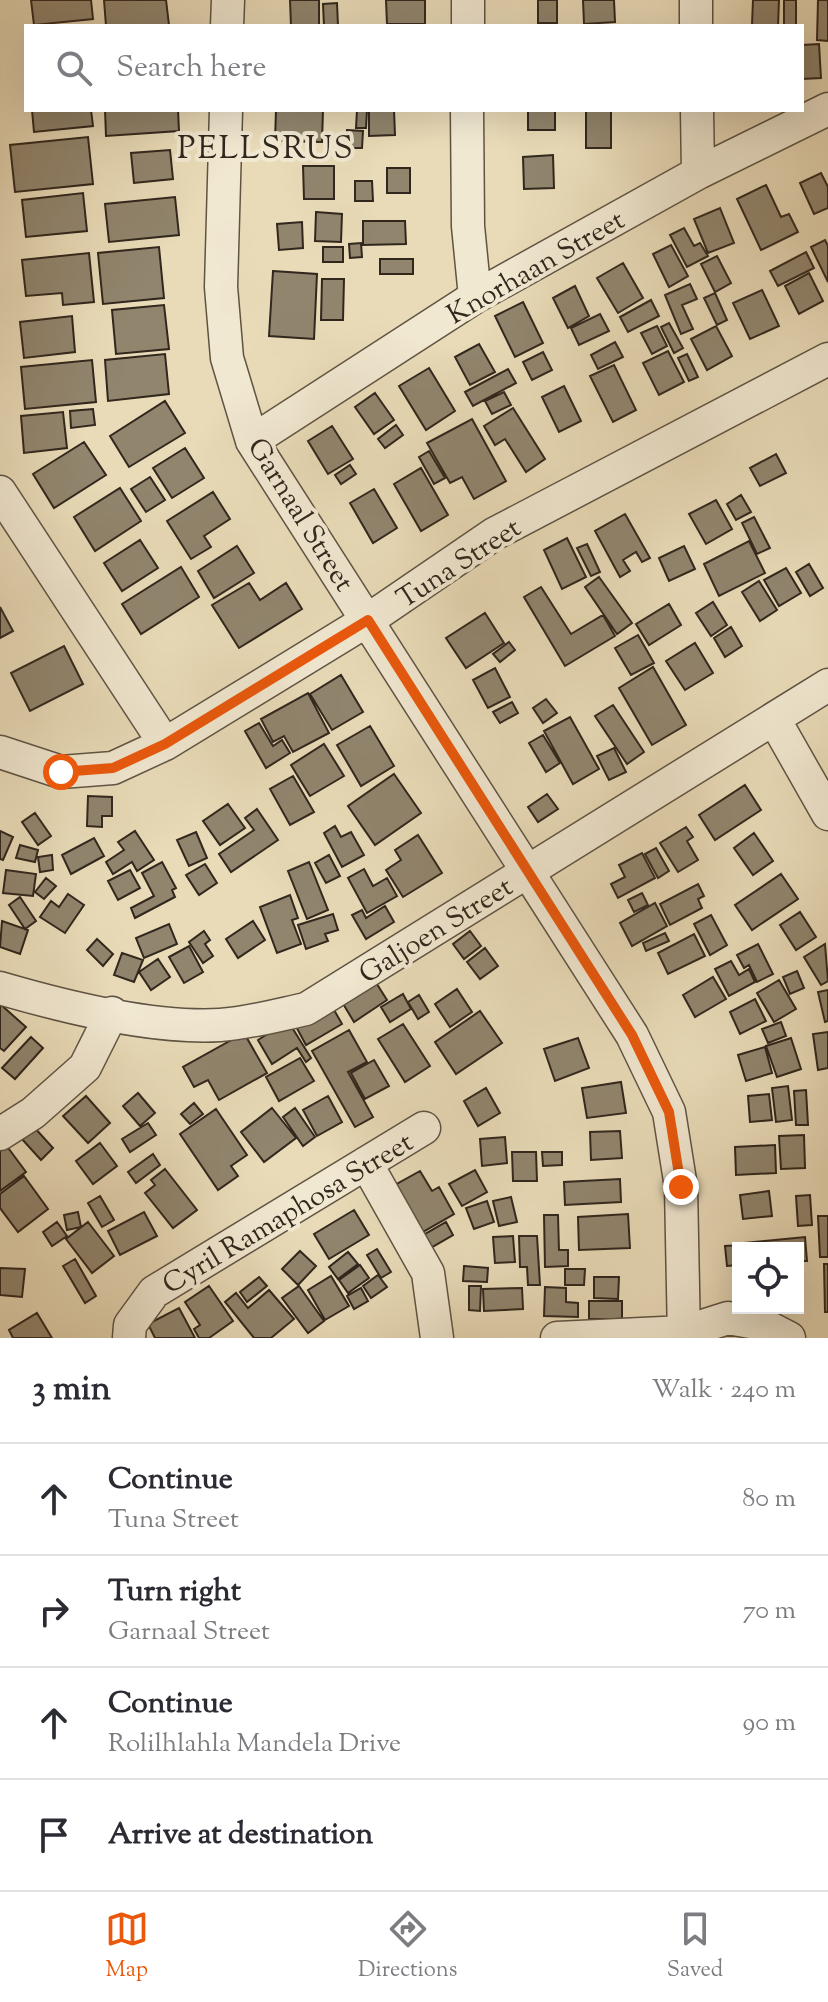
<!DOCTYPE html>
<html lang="en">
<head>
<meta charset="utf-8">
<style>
	body { margin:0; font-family:"Sorts Mill Goudy",serif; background:#f7f7f7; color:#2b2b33 }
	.controls { position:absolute; right:24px; bottom:24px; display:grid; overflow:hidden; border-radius:0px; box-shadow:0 8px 32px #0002 }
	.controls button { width:72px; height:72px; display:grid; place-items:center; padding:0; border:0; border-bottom:2px solid #e1e1e2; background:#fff; color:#2b2b33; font:40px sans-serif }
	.stop { position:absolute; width:24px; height:24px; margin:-18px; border:6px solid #ea580c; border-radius:50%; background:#fff }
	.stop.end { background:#ea580c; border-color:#fff; box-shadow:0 2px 8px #0008 }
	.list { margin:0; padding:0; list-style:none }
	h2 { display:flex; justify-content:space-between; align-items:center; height:104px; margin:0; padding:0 32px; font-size:34px }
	h2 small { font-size:26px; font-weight:400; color:#7c7c81 }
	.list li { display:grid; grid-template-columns:52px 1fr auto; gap:24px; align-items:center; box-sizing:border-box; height:112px; padding:0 32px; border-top:2px solid #e1e1e2 }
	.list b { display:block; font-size:30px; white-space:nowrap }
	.list p { margin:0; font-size:26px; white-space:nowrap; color:#7c7c81 }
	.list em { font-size:26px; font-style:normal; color:#7c7c81 }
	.icon { flex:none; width:44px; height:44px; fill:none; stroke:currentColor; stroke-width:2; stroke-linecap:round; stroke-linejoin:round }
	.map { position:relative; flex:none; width:828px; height:1338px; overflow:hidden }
	.search { position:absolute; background:#fff; box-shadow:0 8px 32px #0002; left:24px; right:24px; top:24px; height:88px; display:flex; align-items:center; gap:20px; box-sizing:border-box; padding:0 28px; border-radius:0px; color:#7c7c81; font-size:30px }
	.sheet { height:552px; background:#fff }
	nav { display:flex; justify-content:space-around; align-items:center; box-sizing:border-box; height:112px; border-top:2px solid #e1e1e2; background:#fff; font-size:22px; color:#7c7c81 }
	nav a { display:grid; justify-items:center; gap:4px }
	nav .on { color:#ea580c }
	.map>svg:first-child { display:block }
</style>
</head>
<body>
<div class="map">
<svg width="828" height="1338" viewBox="0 0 828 1338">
	<rect width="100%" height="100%" fill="#e9dbb8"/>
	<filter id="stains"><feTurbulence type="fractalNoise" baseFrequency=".0025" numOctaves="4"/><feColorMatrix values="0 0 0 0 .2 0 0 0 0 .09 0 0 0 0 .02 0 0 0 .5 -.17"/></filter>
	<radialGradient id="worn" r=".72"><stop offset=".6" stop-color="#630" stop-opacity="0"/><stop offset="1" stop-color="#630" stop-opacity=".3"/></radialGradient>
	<!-- building -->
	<path fill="#91856e" stroke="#31271d" stroke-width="2" d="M 31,0 L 91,0 L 93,19 L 34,25 Z
		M 104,0 L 166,0 L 169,25 L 106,26 Z
		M 290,0 L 319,0 L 319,26 L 291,26 Z
		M 386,0 L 425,0 L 425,24 L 387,24 Z
		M 538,0 L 557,0 L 557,23 L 538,23 Z
		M 583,0 L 614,0 L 615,22 L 584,24 Z
		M 753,0 L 779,0 L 778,26 L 752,25 Z
		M 784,0 L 796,0 L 796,26 L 784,26 Z
		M 818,0 L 828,0 L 828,41 L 817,40 Z
		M 337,3 L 338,26 L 324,26 L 323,4 Z
		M 819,44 L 821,78 L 802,79 L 802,45 Z
		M 32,110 L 91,110 L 93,126 L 34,132 Z
		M 105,110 L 178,110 L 179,131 L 106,136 Z
		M 276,110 L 323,110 L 322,142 L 275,141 Z
		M 357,110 L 367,110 L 366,128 L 356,128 Z
		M 369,110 L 394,110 L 395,135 L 369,136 Z
		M 528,110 L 555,110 L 555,130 L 528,130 Z
		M 586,110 L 611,110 L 611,148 L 586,148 Z
		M 347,130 L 363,131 L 362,148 L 346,148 Z
		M 88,137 L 93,184 L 15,192 L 10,145 Z
		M 170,150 L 173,179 L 134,183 L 131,153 Z
		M 553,155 L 554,188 L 524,189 L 523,157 Z
		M 303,166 L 334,166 L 334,199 L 304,199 Z
		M 387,168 L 410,168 L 410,193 L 387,193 Z
		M 821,173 L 828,187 L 828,208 L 814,214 L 800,183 Z
		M 355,181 L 372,181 L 373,201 L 355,201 Z
		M 766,185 L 781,217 L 789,214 L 798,232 L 761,250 L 737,199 Z
		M 83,193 L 87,231 L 26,237 L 22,200 Z
		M 175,197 L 179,235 L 109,242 L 105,204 Z
		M 720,208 L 734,243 L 708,253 L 694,219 Z
		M 316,212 L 342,214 L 341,242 L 315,241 Z
		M 363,221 L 405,221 L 406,244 L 363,245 Z
		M 302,222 L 303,248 L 279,250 L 277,224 Z
		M 684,228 L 694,246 L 700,243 L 708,256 L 687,267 L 670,235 Z
		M 825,240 L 828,246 L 828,282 L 811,247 Z
		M 361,243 L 362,257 L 350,258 L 349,244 Z
		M 671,245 L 688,276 L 669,287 L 653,254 Z
		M 159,247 L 164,298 L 103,304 L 98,253 Z
		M 323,247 L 343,247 L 343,262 L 323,262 Z
		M 806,252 L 814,268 L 778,286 L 770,271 Z
		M 89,253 L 94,302 L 63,305 L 62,293 L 26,296 L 22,260 Z
		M 717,256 L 731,283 L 715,292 L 701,264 Z
		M 380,259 L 413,259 L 413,274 L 380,274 Z
		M 623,263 L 643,298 L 618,313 L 597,278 Z
		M 273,271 L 317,274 L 314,339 L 269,336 Z
		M 809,273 L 823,301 L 799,314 L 785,286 Z
		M 322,279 L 344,279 L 343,320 L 321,320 Z
		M 690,284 L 697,299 L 682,305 L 693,329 L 681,334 L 665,295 Z
		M 575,286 L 589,316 L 568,328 L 553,298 Z
		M 762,290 L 779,326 L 750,339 L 733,303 Z
		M 715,293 L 727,320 L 717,325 L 704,298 Z
		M 651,300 L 659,316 L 628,332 L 620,317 Z
		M 523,302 L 543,343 L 515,357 L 495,316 Z
		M 164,305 L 169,349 L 116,354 L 112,310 Z
		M 600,314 L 609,331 L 579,345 L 571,328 Z
		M 72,316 L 75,352 L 24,358 L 20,322 Z
		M 669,323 L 683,348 L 674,353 L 661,327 Z
		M 657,326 L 667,346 L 652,354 L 641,333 Z
		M 716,326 L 732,356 L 707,370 L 691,339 Z
		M 615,342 L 623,357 L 598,369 L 591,355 Z
		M 479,344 L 495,372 L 470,385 L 455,357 Z
		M 668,351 L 684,382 L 659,395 L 643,363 Z
		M 543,352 L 552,370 L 532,380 L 523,362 Z
		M 165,354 L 169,394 L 108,401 L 105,360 Z
		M 687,354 L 698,377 L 689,381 L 678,358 Z
		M 92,360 L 96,402 L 25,409 L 21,367 Z
		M 614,365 L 636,410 L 613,422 L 590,376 Z
		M 429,368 L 455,411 L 426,430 L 399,386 Z
		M 508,369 L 516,383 L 473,406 L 465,392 Z
		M 564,386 L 581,421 L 559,432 L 542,397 Z
		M 504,392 L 511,405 L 492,414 L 485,401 Z
		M 375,393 L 394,420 L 374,434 L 355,407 Z
		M 165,401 L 185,433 L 129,467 L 110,436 Z
		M 513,408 L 545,459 L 526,472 L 505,439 L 495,445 L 484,426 Z
		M 93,409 L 95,425 L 71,428 L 70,411 Z
		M 63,412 L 67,448 L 24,453 L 21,416 Z
		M 472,419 L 506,481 L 474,499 L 462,477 L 450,483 L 427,443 Z
		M 396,425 L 403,435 L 385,448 L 378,439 Z
		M 332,426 L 353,459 L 328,474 L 308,441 Z
		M 84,442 L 106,475 L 54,508 L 33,474 Z
		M 185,448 L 204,478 L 172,498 L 153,468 Z
		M 429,451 L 445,478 L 434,484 L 419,457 Z
		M 776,454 L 786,473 L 760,486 L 750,468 Z
		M 350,465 L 356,474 L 341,484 L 335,475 Z
		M 421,468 L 448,515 L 421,531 L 394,484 Z
		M 150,477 L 165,500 L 146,512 L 131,489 Z
		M 120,488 L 141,521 L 95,551 L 74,517 Z
		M 374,489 L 397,528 L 373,543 L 350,503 Z
		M 213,492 L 230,519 L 204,536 L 211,547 L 191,559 L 167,521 Z
		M 741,495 L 751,512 L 736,520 L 727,504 Z
		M 716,500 L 732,529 L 706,544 L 689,514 Z
		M 625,514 L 650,558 L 642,562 L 636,552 L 623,560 L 630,571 L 620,577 L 595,531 Z
		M 754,517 L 770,548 L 757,554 L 742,523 Z
		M 567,538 L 586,577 L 562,589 L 544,550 Z
		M 140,540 L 158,568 L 122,591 L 104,563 Z
		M 749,541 L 765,573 L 719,596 L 704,564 Z
		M 587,544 L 600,572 L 591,576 L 577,548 Z
		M 237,546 L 254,573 L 214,598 L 198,571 Z
		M 684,546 L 695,569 L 669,581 L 659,558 Z
		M 809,564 L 823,588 L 810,596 L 796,572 Z
		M 181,567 L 199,597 L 141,634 L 122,604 Z
		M 786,568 L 801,593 L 779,606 L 764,580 Z
		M 599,577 L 632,623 L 617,634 L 585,587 Z
		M 759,581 L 777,610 L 760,621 L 742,592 Z
		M 249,583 L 260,600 L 286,583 L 302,609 L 239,648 L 212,605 Z
		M 541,587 L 571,634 L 603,615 L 615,636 L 565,666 L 524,597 Z
		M 713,602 L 727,625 L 711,636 L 696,613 Z
		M 669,604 L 681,625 L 649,645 L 636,624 Z
		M 0,607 L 13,631 L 0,638 Z
		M 485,613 L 504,643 L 466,668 L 446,638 Z
		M 731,627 L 742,646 L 725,657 L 714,638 Z
		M 638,635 L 654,663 L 631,675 L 615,648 Z
		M 509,642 L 515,650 L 500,662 L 493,654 Z
		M 695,643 L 713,673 L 685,690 L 666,661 Z
		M 64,646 L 83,684 L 30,711 L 11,673 Z
		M 653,667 L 686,725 L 652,745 L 619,688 Z
		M 495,668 L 510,697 L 488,708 L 473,680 Z
		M 341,675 L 363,712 L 332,730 L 310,694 Z
		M 308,693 L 329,733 L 293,752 L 284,736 L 273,742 L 261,719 Z
		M 546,699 L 557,713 L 543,723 L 533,708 Z
		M 512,702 L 518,713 L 500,723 L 493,712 Z
		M 613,705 L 644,752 L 627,764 L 595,716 Z
		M 570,717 L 599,769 L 573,784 L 544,731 Z
		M 259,723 L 273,746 L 282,740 L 290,753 L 266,768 L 245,731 Z
		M 370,726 L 394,766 L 361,786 L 337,745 Z
		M 543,735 L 560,763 L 546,772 L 529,743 Z
		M 324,744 L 344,776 L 310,796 L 291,765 Z
		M 614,748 L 626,772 L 609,780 L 597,756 Z
		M 394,774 L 421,813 L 375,845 L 348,806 Z
		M 293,776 L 314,812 L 290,825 L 270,789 Z
		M 745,785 L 761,810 L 715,840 L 699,815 Z
		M 547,794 L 558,809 L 538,822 L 528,807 Z
		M 88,796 L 112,797 L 112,816 L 102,816 L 102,827 L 87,826 Z
		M 228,804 L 245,828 L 220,845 L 203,821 Z
		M 257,809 L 278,840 L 231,872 L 219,854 L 254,830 L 245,818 Z
		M 35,813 L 51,836 L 38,845 L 22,822 Z
		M 335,826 L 341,837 L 351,832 L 364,855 L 342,867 L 324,833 Z
		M 686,827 L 693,837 L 687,841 L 698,860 L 678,872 L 660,843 Z
		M 0,831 L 13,837 L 3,860 L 0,859 Z
		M 135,831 L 154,860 L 137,871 L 132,862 L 113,874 L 106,862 L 124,850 L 118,842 Z
		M 196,832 L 207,858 L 189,866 L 177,840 Z
		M 754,833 L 773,861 L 753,875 L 734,848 Z
		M 418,835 L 442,873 L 403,897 L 386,870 L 401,860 L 395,850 Z
		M 94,838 L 104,856 L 71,874 L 62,855 Z
		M 20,845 L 38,850 L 35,862 L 16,858 Z
		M 656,848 L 669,871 L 658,878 L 645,854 Z
		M 642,853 L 655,878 L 618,898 L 611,884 L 625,877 L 619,865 Z
		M 52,855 L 53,870 L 40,872 L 38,857 Z
		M 329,855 L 340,876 L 326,883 L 315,863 Z
		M 162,862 L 176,888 L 172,890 L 175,897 L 135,918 L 131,908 L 154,896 L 142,873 Z
		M 309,862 L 328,910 L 307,919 L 288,871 Z
		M 205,864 L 217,883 L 199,895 L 186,875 Z
		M 364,869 L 373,886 L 387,878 L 397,896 L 367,913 L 348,878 Z
		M 6,870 L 36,874 L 33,896 L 3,893 Z
		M 130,870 L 140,888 L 118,900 L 108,881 Z
		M 781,874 L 798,899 L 752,930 L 735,905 Z
		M 46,878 L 56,886 L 44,899 L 35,892 Z
		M 698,884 L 704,896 L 698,899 L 702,908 L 670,925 L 660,904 Z
		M 642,893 L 648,905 L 634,912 L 628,900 Z
		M 68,894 L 84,905 L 65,933 L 40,917 L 51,901 L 59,907 Z
		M 290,895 L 298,918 L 292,920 L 301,944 L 277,953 L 260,907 Z
		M 20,897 L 36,921 L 25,929 L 9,905 Z
		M 655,903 L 667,926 L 632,946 L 620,923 Z
		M 385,906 L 394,922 L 366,939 L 352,915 L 362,910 L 366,918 Z
		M 800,912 L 816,937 L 796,950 L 780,925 Z
		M 333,914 L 338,930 L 325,934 L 328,941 L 306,949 L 298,925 Z
		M 711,915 L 727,945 L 710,955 L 694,924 Z
		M 2,921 L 28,930 L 20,954 L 0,947 Z
		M 253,921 L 265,940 L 238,958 L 226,939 Z
		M 169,924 L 177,944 L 144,958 L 136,938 Z
		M 204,931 L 210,940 L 205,944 L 213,956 L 203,963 L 189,942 Z
		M 470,931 L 481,946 L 464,959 L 453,944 Z
		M 665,933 L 669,941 L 646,951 L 643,943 Z
		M 694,934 L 705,956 L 668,974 L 658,953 Z
		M 97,939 L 113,954 L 103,966 L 87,950 Z
		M 758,944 L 773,974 L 757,982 L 749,965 L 744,968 L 737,955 Z
		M 825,944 L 828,981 L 821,985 L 804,957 Z
		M 189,946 L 203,972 L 184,983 L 169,957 Z
		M 485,948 L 498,966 L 480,979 L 467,962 Z
		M 122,953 L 143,960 L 134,982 L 114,975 Z
		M 158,959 L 170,977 L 151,990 L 139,972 Z
		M 731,961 L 739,975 L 749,969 L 755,982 L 729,996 L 715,969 Z
		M 797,971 L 804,988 L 790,994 L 783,977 Z
		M 713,977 L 726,999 L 695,1017 L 683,995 Z
		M 779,980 L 796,1009 L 774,1022 L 757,993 Z
		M 375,981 L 387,1000 L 354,1022 L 342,1002 Z
		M 457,989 L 472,1012 L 450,1027 L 435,1004 Z
		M 828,990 L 828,1021 L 825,1022 L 818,992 Z
		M 403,994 L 411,1009 L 390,1022 L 381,1007 Z
		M 419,995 L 429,1012 L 418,1019 L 408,1002 Z
		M 755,999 L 766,1021 L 740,1034 L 730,1012 Z
		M 329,1001 L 342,1024 L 306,1045 L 293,1021 Z
		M 0,1004 L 26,1027 L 4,1051 L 0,1048 Z
		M 480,1011 L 502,1043 L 456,1074 L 435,1042 Z
		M 288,1021 L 311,1058 L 306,1062 L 297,1048 L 272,1064 L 258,1040 Z
		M 781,1022 L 786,1036 L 768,1043 L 762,1029 Z
		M 403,1024 L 430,1066 L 405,1082 L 378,1039 Z
		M 349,1030 L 367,1062 L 348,1072 L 373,1117 L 355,1127 L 312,1051 Z
		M 828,1032 L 828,1068 L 818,1070 L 813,1034 Z
		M 244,1033 L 267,1073 L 219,1100 L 208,1080 L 194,1087 L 183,1067 Z
		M 31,1037 L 43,1048 L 15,1079 L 2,1068 Z
		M 578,1038 L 589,1068 L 555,1081 L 544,1049 Z
		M 791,1038 L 801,1069 L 777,1077 L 766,1046 Z
		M 765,1047 L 772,1073 L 746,1081 L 738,1055 Z
		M 300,1058 L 314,1081 L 279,1101 L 266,1077 Z
		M 374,1060 L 389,1086 L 365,1099 L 351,1073 Z
		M 621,1082 L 626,1113 L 587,1118 L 582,1088 Z
		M 788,1086 L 792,1120 L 776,1122 L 772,1088 Z
		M 486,1088 L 500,1113 L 478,1126 L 464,1101 Z
		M 806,1090 L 808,1125 L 796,1125 L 794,1091 Z
		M 138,1093 L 155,1113 L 140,1126 L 123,1106 Z
		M 769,1094 L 772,1120 L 750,1122 L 748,1096 Z
		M 86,1096 L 110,1123 L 88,1143 L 63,1116 Z
		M 328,1096 L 342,1122 L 317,1136 L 303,1110 Z
		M 194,1103 L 203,1114 L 190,1124 L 181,1114 Z
		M 272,1108 L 296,1138 L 264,1162 L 241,1132 Z
		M 295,1108 L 315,1137 L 303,1146 L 283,1117 Z
		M 216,1109 L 247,1155 L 231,1166 L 238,1176 L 218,1190 L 180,1134 Z
		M 148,1123 L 156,1135 L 130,1152 L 122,1139 Z
		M 33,1126 L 53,1148 L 41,1160 L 21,1138 Z
		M 620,1131 L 622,1158 L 591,1160 L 590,1132 Z
		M 804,1135 L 805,1168 L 781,1169 L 779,1136 Z
		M 505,1137 L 507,1163 L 482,1166 L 480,1139 Z
		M 100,1143 L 117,1166 L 93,1184 L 76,1161 Z
		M 6,1145 L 26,1172 L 0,1191 L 0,1149 Z
		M 775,1145 L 776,1173 L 736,1175 L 735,1147 Z
		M 512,1152 L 536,1152 L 537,1181 L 513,1181 Z
		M 542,1152 L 562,1152 L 562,1165 L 543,1166 Z
		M 153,1154 L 160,1165 L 136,1183 L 128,1172 Z
		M 165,1169 L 197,1210 L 173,1228 L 145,1193 L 155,1185 L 151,1180 Z
		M 475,1170 L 487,1192 L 462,1206 L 449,1184 Z
		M 420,1171 L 432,1191 L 439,1187 L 454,1214 L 421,1233 L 395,1185 Z
		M 24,1176 L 48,1209 L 18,1232 L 0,1208 L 0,1194 Z
		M 620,1179 L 621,1202 L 565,1205 L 564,1182 Z
		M 769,1191 L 772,1216 L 743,1219 L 740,1195 Z
		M 810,1195 L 812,1225 L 798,1226 L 796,1196 Z
		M 100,1196 L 114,1220 L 102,1227 L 88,1203 Z
		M 511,1197 L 517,1222 L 499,1226 L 493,1201 Z
		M 487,1201 L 494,1222 L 474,1229 L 466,1208 Z
		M 354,1210 L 369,1235 L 329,1259 L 314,1234 Z
		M 78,1212 L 81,1227 L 67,1230 L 64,1215 Z
		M 144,1212 L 157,1236 L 120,1255 L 108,1231 Z
		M 628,1214 L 630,1248 L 579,1250 L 578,1217 Z
		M 544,1215 L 558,1215 L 559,1250 L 568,1250 L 568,1266 L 545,1267 Z
		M 818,1216 L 828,1216 L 828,1257 L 820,1257 Z
		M 57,1222 L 67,1236 L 52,1246 L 43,1232 Z
		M 88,1222 L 114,1256 L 92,1273 L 66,1239 Z
		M 446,1222 L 453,1235 L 427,1250 L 420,1237 Z
		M 513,1236 L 515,1262 L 495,1263 L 493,1237 Z
		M 519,1236 L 537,1236 L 540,1285 L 528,1285 L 527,1267 L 520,1267 Z
		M 805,1237 L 807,1261 L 798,1261 L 798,1248 L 745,1248 L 745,1243 Z
		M 741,1245 L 738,1265 L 727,1266 L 725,1246 Z
		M 377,1249 L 391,1272 L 381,1278 L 367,1255 Z
		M 300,1251 L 316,1266 L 298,1285 L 282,1269 Z
		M 348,1252 L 358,1264 L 338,1279 L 329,1267 Z
		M 75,1259 L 96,1296 L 85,1303 L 63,1266 Z
		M 824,1264 L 828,1264 L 828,1312 L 825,1312 Z
		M 360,1265 L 369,1278 L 348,1293 L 339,1280 Z
		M 464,1266 L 488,1268 L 487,1282 L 463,1281 Z
		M 0,1268 L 25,1269 L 22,1297 L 0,1295 Z
		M 565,1269 L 585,1269 L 584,1285 L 565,1285 Z
		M 378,1275 L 387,1287 L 371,1298 L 363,1286 Z
		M 331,1276 L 349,1306 L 325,1320 L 308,1290 Z
		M 259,1277 L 267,1286 L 247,1302 L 240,1292 Z
		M 594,1277 L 619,1277 L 618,1299 L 594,1298 Z
		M 209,1286 L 233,1321 L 209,1338 L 199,1338 L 194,1329 L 200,1325 L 185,1302 Z
		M 299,1286 L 324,1321 L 308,1333 L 282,1298 Z
		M 469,1286 L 481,1286 L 480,1311 L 469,1310 Z
		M 545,1287 L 566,1288 L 566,1302 L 578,1303 L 578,1317 L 544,1316 Z
		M 361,1288 L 368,1301 L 354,1309 L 347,1296 Z
		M 522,1288 L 523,1309 L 484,1311 L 483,1289 Z
		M 269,1290 L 294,1319 L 271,1338 L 254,1338 L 225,1302 L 236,1293 L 248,1308 Z
		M 589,1301 L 622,1301 L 622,1319 L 589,1319 Z
		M 179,1308 L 195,1338 L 155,1338 L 148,1324 Z
		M 37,1313 L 52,1338 L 13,1338 L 9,1330 Z"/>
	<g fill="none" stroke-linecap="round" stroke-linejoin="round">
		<defs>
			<path id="minor" d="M 696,0 L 696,26
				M 227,26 L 228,0
				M 468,26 L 468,0
				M 226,110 L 221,287 L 227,358 L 252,441 L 632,1035 L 669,1112 L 681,1187 L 684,1338
				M 467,110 L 468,226 L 475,297
				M 697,110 L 698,173
				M 252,441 L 475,297 L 698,173 L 828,109
				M 0,492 L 165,744
				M 774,719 L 828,814
				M 0,752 L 61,772 L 113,768 L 165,744 L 368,620 L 494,534 L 828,359
				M 0,988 C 65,1007 152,1029 220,1025 C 249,1023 278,1015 306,1009 L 828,685
				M 0,1134 L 33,1113 L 85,1067 L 112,1013
				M 366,1163 L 428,1273 L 437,1338
				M 129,1338 L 130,1325 L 154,1292 L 424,1128
				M 557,1338 L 684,1332 L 728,1318 L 762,1324 L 789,1338"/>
		</defs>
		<!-- minor casing -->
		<use href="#minor" stroke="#5f5444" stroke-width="35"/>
		<!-- minor -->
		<use href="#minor" stroke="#f1e8d1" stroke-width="32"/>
	</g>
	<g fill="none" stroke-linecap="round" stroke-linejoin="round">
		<!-- route -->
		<path stroke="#ea580c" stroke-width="10" d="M 61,772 L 113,768 L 165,744 L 368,620 L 632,1035 L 669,1112 L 681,1187"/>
	</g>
	<g text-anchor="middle" stroke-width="8" stroke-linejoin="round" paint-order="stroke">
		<!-- street labels -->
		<g font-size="28" fill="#31271d" stroke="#f1e8d1">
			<text transform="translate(535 266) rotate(-30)" y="10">Knorhaan Street</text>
			<text transform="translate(302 514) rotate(58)" y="10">Garnaal Street</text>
			<text transform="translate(458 562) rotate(-33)" y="10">Tuna Street</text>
			<text transform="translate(435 929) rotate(-32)" y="10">Galjoen Street</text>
			<text transform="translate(287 1212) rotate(-31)" y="10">Cyril Ramaphosa Street</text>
		</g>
		<!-- quarter labels -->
		<g font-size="32" letter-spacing="2" fill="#31271d" stroke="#f1e8d1">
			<text x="266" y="158">PELLSRUS</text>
		</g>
	</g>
	<rect width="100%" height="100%" filter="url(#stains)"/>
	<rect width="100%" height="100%" fill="url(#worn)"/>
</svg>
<div class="controls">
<button><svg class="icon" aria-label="locate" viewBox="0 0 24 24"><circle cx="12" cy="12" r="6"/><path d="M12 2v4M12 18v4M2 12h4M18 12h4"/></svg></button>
</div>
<div class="stop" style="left:61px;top:772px"></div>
<div class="stop end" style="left:681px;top:1187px"></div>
<div class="search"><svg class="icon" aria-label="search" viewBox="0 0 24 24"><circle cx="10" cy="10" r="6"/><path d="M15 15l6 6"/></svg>Search here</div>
</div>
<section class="sheet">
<h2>3 min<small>Walk · 240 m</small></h2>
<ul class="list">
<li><svg class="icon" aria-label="ahead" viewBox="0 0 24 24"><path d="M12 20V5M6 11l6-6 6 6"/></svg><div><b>Continue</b><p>Tuna Street</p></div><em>80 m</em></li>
<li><svg class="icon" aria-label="right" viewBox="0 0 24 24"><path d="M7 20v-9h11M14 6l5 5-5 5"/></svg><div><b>Turn right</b><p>Garnaal Street</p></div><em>70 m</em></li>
<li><svg class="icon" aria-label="ahead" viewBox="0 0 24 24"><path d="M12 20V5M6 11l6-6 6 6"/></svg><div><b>Continue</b><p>Rolilhlahla Mandela Drive</p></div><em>90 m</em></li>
<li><svg class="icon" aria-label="arrive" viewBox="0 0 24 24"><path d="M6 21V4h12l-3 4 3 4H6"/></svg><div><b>Arrive at destination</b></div></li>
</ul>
</section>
<nav>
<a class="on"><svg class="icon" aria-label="map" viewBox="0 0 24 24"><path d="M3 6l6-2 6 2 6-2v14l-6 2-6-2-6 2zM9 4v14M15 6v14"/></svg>Map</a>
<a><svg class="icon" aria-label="directions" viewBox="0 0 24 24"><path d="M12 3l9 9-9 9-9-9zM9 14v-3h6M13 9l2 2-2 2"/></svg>Directions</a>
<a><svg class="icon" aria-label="saved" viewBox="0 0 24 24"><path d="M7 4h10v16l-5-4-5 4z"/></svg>Saved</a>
</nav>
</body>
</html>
